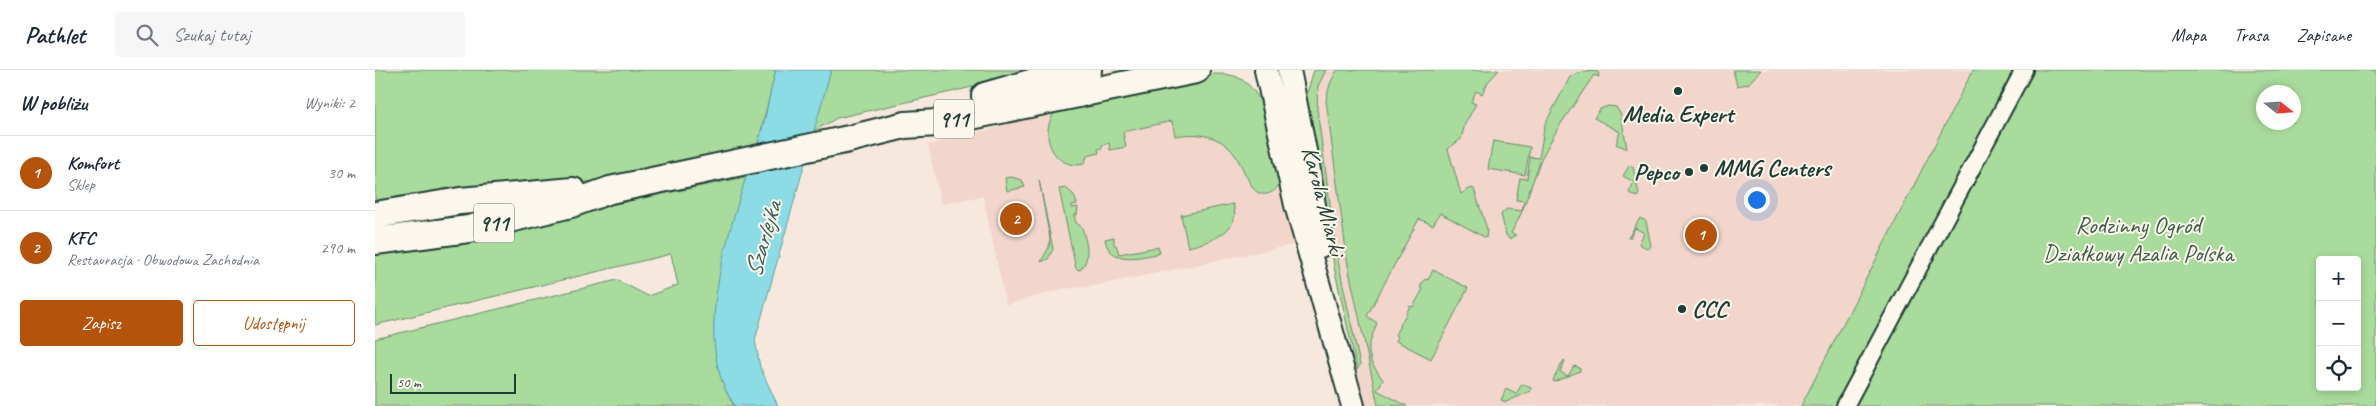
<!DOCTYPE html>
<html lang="pl">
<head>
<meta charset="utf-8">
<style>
	body { margin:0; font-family:Caveat,sans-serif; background:#f6f6f7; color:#1f2937 }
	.controls { position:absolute; right:15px; bottom:15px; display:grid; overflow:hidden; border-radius:5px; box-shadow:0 2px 8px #0003 }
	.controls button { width:45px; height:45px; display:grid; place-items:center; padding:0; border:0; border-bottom:1px solid #e0e1e3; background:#fff; color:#1f2937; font:25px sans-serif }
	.compass { position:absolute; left:1881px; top:15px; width:45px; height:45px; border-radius:50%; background:#fff; box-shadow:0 2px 8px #0003; rotate:107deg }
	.scale { position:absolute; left:15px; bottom:12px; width:126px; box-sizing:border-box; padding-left:5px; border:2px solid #1f3d34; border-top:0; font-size:14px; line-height:18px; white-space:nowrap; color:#1f3d34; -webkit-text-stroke:4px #fbf7ec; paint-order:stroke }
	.you { position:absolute; left:1381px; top:129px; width:18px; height:18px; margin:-12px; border:4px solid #fff; border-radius:50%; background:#1a73e8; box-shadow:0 0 0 8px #1a73e833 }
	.badge { display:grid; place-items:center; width:32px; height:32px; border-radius:50%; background:#b45309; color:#fff; font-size:16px; font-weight:700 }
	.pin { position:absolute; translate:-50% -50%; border:2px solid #fff; box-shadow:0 1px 5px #0006 }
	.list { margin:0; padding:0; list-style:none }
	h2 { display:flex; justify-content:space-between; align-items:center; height:65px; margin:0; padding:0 20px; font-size:21px }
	h2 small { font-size:16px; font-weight:400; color:#747a83 }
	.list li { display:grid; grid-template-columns:32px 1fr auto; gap:15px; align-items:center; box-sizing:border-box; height:75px; padding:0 20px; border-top:1px solid #e0e1e3 }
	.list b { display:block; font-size:19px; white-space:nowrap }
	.list p { margin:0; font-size:16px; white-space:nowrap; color:#747a83 }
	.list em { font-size:16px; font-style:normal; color:#747a83 }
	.actions { display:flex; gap:10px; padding:15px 20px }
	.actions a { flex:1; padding:11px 0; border:1px solid #b45309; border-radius:5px; text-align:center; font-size:18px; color:#b45309 }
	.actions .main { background:#b45309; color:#fff }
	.icon { flex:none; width:28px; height:28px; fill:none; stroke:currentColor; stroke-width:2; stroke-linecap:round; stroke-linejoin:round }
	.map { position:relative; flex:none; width:2001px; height:336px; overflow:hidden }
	header { display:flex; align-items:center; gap:30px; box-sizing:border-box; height:70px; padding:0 25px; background:#fff; border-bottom:1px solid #e0e1e3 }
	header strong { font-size:24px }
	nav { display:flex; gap:28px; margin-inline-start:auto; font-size:18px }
	.search { width:350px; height:45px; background:#f6f6f7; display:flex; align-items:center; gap:12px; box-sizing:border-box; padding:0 18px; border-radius:5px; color:#747a83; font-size:19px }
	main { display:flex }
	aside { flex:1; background:#fff }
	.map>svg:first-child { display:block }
</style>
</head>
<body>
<header>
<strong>Pathlet</strong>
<div class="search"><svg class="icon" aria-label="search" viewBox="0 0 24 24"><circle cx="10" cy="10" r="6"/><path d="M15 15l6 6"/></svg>Szukaj tutaj</div>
<nav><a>Mapa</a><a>Trasa</a><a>Zapisane</a></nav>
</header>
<main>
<aside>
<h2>W pobliżu<small>Wyniki: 2</small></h2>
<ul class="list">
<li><span class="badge">1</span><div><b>Komfort</b><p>Sklep</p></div><em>30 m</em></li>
<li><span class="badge">2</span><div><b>KFC</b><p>Restauracja · Obwodowa Zachodnia</p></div><em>290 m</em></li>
</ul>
<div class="actions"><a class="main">Zapisz</a><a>Udostępnij</a></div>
</aside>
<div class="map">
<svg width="2001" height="336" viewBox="0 0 2001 336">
	<rect width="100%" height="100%" fill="#f7e8dd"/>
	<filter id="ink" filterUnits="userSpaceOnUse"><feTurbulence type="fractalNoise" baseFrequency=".02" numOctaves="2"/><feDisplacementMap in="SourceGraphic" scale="10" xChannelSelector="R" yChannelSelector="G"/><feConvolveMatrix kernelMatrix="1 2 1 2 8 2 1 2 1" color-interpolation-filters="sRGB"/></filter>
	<g filter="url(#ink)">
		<!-- built -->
		<path fill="#f2d6cb" d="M 939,0 L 1642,0 L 1463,336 L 990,336 L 956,180 L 932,20 Z
			M 839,4 L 854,4 L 873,14 L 891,42 L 927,173 L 719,216 L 687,219 L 631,235 L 608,126 L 566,134 L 553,75 L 624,57 L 688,35 Z"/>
		<!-- green -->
		<path fill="#a9db9c" stroke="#648c68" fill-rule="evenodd" d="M 0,0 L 401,0 L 382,77 L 254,107 L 194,114 L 127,117 L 0,131 Z
			M 456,0 L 672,0 L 462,48 L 437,62 Z
			M 939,0 L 951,0 L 943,16 L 942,39 L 963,191 L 985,295 L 982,300 L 959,197 L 951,137 L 931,26 Z
			M 962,0 L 1124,0 L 1113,12 L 1107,24 L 1101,21 L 1096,32 L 1101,34 L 1090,54 L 1086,69 L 1073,79 L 1086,124 L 1096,118 L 1099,119 L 1112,159 L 1111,168 L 1065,143 L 1058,155 L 1044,149 L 992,246 L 1002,253 L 994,275 L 994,283 L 997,294 L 1008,310 L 1002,320 L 1032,336 L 1003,335 L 973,196 L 951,30 L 955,14 Z
			M 1358,0 L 1386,0 L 1373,14 L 1362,16 Z
			M 1598,0 L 1642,0 L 1463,336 L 1426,336 Z
			M 1656,0 L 2001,0 L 2001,336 L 1479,336 ZM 1888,22 L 1918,22 L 1918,52 L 1888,52 ZM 1945,190 L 1982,190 L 1982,317 L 1945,317 Z
			M 1219,1 L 1223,2 L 1224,7 L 1219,5 L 1183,58 L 1166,89 L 1149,136 C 1146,145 1141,154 1136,163 L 1141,165 L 1134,169 L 1131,165 L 1126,144 L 1132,139 L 1147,141 L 1149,131 L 1141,130 L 1145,108 L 1152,109 L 1155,87 L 1164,88 L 1170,54 L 1195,7 L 1202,3 Z
			M 839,4 C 847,4 855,4 862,7 C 895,22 899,80 906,111 C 902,122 888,130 879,119 C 872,110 868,98 862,88 C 848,65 824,62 800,66 L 797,51 L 748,62 L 751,77 L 735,80 L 734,73 L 727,75 L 727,78 L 723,79 L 724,83 L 712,86 L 709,94 C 675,102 659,54 688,35 Z
			M 1233,36 L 1241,37 L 1246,45 L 1252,79 L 1241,74 L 1245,62 L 1219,48 L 1225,39 Z
			M 1118,71 L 1155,77 L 1150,105 L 1113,99 Z
			M 1254,96 L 1258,97 L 1264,124 L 1262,127 L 1254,123 L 1259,112 L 1248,106 Z
			M 371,107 C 352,178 317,268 359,336 L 0,336 L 0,269 L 242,210 L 273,226 L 303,215 L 296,184 L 0,255 L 0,185 L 141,154 Z
			M 636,107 L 647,110 L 650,117 L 632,121 L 630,108 Z
			M 664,110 L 678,179 L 673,189 L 666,192 L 674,177 L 675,169 Z
			M 691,118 L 699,125 L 702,134 L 697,135 L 697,138 L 703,137 L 702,145 L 699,145 L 701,153 L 707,157 C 711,172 717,188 705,200 L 701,199 L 684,119 Z
			M 858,134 C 868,162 832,173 813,177 L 806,145 Z
			M 1265,148 L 1271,151 L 1276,176 L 1274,179 L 1264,174 L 1269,163 L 1260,158 L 1255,168 L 1253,168 Z
			M 739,167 L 739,175 L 741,175 L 744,184 L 783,177 L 785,183 C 767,187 734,196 730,169 Z
			M 1058,200 L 1093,218 L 1056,289 L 1021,271 L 1023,267 L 1020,265 L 1035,236 L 1038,237 L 1048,219 L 1045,217 L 1050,209 L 1053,210 Z
			M 1189,290 L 1190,291 L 1185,302 L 1193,306 L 1199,296 L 1205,298 L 1205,301 L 1179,312 L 1178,310 Z
			M 1147,314 L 1156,318 L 1156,321 L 1131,332 L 1126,330 L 1131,319 L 1141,324 Z"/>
		<!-- water -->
		<path fill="#8cdce6" stroke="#609c9f" d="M 401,0 L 456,0 L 380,270 L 385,297 L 403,336 L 360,336 C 316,274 351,173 371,107 C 376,92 383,78 386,63 C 392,42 395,21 401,0 Z"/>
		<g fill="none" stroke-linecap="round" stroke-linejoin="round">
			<defs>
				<path id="street" d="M 1470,336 L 1649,0"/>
				<path id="secondary" d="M 891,0 L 921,135 L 978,336
					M 914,0 L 934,101 L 945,176"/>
				<path id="primary" d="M 610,26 L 666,10 L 713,0
					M 0,145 L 85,131 L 198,121
					M 0,171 L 94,159 L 196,134 L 235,120 L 474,69 L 530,55 L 562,53 L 821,0"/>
			</defs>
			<!-- street casing -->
			<use href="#street" stroke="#1f3d34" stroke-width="20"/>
			<!-- secondary casing -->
			<use href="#secondary" stroke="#1f3d34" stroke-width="26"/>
			<!-- primary casing -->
			<use href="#primary" stroke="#1f3d34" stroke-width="30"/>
			<!-- street -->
			<use href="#street" stroke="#fbf7ec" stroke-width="16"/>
			<!-- secondary -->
			<use href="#secondary" stroke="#fbf7ec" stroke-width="22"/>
			<!-- primary -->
			<use href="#primary" stroke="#fbf7ec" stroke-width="26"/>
		</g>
	</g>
	<!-- markers -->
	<g fill="#1f3d34" stroke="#fbf7ec" stroke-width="2">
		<circle cx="1303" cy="21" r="5"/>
		<circle cx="1329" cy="98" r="5"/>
		<circle cx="1314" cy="102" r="5"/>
		<circle cx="1307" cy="239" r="5"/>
	</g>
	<g text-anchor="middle" stroke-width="4" stroke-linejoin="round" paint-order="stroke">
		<!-- shield labels -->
		<g fill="#fbf7ec" stroke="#61756b" stroke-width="1">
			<rect x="559" y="29.5" width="40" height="39" rx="4"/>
			<rect x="99" y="133.5" width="40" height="39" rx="4"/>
		</g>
		<g font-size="22" font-weight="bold" fill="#1f3d34">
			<text x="579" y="57">911</text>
			<text x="119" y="161">911</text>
		</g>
		<!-- poi labels -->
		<g font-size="24" font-weight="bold" fill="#1f3d34" stroke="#fbf7ec" text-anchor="start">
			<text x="1303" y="52" text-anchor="middle">Media Expert</text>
			<text x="1339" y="106">MMG Centers</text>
			<text x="1304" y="110" text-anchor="end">Pepco</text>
			<text x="1317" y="247">CCC</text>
		</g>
		<!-- street labels -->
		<g font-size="24" fill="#1f3d34" stroke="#fbf7ec">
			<text transform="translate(949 131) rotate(75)" y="8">Karola Miarki</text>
		</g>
		<!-- park labels -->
		<g font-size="24" fill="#3b5d49" stroke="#fbf7ec">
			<text x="1763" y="163">Rodzinny Ogród<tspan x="1763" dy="28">Działkowy Azalia Polska</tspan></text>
		</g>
		<!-- water labels -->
		<g font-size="25" font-style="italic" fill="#355d58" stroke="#fbf7ec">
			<text transform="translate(387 169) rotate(-74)" y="9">Szarlejka</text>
		</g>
	</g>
</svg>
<div class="controls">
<button>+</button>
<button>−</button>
<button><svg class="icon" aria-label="locate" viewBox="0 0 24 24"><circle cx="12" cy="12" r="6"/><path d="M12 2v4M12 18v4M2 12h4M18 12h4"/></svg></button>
</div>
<svg class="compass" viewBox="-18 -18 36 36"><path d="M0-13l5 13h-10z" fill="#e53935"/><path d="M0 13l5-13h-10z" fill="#747a83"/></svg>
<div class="scale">50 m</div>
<div class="you"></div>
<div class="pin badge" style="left:1326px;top:165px">1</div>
<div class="pin badge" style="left:641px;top:149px">2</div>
</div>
</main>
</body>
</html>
